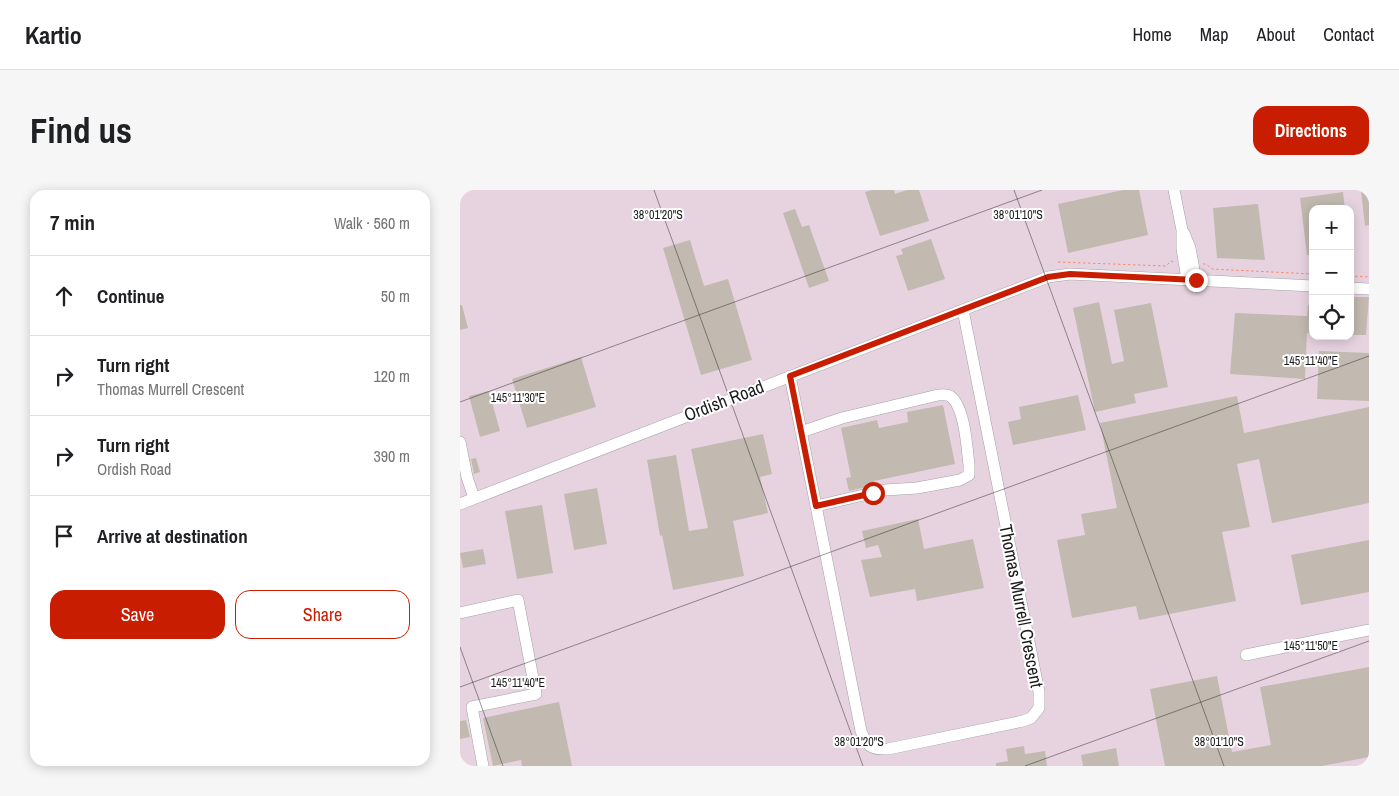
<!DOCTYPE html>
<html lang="en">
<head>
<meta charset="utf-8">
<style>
	body { margin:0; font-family:"Archivo Narrow",sans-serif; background:#f6f6f6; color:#202124 }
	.controls { position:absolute; right:15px; top:15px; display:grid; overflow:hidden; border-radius:10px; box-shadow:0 2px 12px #0003 }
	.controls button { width:45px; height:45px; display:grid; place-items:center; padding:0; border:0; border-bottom:1px solid #e0e0e0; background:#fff; color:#202124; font:25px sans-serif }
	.stop { position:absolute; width:15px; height:15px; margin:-11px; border:4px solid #c81d00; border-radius:50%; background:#fff }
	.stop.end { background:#c81d00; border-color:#fff; box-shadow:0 1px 5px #0008 }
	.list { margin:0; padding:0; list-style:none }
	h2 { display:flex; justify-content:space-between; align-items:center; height:65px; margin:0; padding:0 20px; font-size:21px }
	h2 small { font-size:16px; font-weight:400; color:#757577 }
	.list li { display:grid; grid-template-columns:32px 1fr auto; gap:15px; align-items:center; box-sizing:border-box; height:80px; padding:0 20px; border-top:1px solid #e0e0e0 }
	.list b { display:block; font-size:19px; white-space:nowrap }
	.list p { margin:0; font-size:16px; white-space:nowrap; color:#757577 }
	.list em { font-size:16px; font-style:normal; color:#757577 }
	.actions { display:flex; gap:10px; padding:15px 20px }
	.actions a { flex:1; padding:11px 0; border:1px solid #c81d00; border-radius:15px; text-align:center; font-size:18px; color:#c81d00 }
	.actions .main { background:#c81d00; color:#fff }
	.icon { flex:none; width:28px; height:28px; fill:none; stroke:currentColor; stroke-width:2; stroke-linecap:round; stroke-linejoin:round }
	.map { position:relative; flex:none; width:909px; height:576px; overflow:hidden; border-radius:15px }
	header { display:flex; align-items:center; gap:30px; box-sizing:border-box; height:70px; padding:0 25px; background:#fff; border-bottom:1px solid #e0e0e0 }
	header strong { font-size:24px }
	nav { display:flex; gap:28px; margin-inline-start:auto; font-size:18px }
	.intro { display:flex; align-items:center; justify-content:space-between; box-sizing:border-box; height:120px; padding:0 30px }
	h1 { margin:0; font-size:35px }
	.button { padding:12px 22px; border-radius:15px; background:#c81d00; color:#fff; font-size:18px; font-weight:700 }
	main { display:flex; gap:30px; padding:0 30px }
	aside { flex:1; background:#fff; border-radius:15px; box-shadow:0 2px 12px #0003 }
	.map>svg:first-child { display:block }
</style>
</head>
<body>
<header>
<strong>Kartio</strong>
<nav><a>Home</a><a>Map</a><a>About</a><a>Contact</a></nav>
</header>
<div class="intro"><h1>Find us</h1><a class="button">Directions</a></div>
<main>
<aside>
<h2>7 min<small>Walk · 560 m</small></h2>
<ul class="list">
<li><svg class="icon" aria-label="ahead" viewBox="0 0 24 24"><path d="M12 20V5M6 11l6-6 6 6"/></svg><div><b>Continue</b></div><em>50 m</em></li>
<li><svg class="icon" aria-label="right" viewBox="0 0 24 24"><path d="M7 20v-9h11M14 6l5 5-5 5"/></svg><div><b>Turn right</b><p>Thomas Murrell Crescent</p></div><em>120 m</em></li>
<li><svg class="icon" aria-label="right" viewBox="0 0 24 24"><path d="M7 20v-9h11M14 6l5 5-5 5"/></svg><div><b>Turn right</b><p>Ordish Road</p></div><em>390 m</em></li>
<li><svg class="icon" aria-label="arrive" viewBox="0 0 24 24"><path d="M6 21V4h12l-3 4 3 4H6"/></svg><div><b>Arrive at destination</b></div></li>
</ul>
<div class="actions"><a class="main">Save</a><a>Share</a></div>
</aside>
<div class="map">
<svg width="909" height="576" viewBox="0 0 909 576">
	<rect width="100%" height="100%" fill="#eeebe1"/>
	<!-- industrial -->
	<path fill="#e7d3e0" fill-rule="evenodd" d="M 0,0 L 909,0 L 909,576 L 0,576 ZM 853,19 L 890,19 L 890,146 L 853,146 Z"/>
	<!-- building -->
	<path fill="#c2bab0" d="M 412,0 L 434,0 L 435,4 L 447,0 L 459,0 L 469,31 L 420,46 L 405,2 Z
		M 663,0 L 679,0 L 688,45 L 608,63 L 598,14 Z
		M 909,0 L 909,35 L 905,36 L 901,1 Z
		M 883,2 L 885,19 L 853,19 L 853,65 L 847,65 L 840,8 Z
		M 798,14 L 805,70 L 757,68 L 753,18 Z
		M 335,19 L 342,37 L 349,35 L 369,91 L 349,98 L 323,23 Z
		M 471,49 L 485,89 L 448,101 L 436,66 L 443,64 L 441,59 Z
		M 230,50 L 244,96 L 268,89 L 292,170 L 241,185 L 203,58 Z
		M 890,107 L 909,107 L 906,145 L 890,145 Z
		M 639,112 L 652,174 L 664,171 L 654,120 L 691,113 L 708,197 L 674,204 L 676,213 L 635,222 L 613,118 Z
		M 0,115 L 2,115 L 8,138 L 0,140 Z
		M 848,115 L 853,115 L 853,144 L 847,143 L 845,189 L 770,184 L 775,123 L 847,126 Z
		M 859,161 L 909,163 L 909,211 L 857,209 Z
		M 121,167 L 136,217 L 67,238 L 52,189 Z
		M 29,201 L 40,241 L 20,247 L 9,206 Z
		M 618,205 L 626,240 L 553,255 L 548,232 L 561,229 L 559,217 Z
		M 777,206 L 784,243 L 909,217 L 909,313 L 812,333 L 799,269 L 777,274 L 790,337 L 762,342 L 776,411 L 679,430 L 676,416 L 612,428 L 597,350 L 625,345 L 621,324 L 657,318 L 640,233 Z
		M 483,215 L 495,274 L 414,291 L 414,295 L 389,301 L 386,288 L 391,287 L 381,238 L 417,230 L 419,238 L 448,232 L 447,222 Z
		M 303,244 L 312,284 L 300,287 L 308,323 L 273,331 L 284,386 L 213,400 L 202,345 L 200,346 L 187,270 L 216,265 L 229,341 L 248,338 L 231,259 Z
		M 16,268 L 20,282 L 14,284 L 11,269 Z
		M 137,298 L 147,354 L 114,360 L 104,304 Z
		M 82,315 L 93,383 L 57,389 L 45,321 Z
		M 458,329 L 464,359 L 513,349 L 524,398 L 457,411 L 455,399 L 410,407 L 401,370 L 422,367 L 418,355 L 406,358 L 402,341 Z
		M 909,350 L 909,402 L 841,415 L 831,365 Z
		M 23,359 L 26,374 L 3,378 L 0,363 Z
		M 909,477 L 909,567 L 862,576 L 705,576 L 690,499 L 757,486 L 772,562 L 811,555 L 800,497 Z
		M 99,512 L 112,576 L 62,576 L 61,570 L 33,576 L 23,528 Z
		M 6,530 L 10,547 L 0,549 L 0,531 Z
		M 564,556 L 565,564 L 585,561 L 587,576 L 536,576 L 536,573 L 548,571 L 546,559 Z
		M 656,558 L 659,576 L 623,576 L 621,565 Z"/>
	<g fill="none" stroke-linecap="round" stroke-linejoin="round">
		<defs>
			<path id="minor" d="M 714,0 L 722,40 L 722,59 L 727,89
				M 724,43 L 730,58 L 736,90
				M 890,98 L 909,99
				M 330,186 L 401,541 C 407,556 411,560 428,559 L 563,531 L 571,528 L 579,518 L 579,502 L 503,120
				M 341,242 L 382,228 L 478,205 C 482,205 486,204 490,206 C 505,216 507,259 509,275 L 509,285 L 500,290 L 457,298 L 425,300 L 356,316
				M 0,252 L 7,287 L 14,308
				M 0,314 L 588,87 L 610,84 L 853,96
				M 0,423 L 58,410 L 76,504 L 12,517 L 23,576
				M 786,465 L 909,440"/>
		</defs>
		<!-- minor casing -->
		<use href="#minor" stroke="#a3a3a3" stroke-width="12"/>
		<!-- path -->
		<path stroke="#fd8963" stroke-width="1" stroke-dasharray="2.5 2.5" stroke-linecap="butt" d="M 598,72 L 706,76 L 711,71 L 714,72
			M 743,74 L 746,74 L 752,79 L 853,84
			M 890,86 L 909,87"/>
		<!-- minor -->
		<use href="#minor" stroke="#fff" stroke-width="11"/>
	</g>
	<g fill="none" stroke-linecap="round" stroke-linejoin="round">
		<!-- route -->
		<path stroke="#c81d00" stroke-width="6" d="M 413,303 L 356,316 L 330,186 L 588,87 L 610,84 L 736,90"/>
	</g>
	<!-- ticks -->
	<path fill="none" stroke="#1c1c1c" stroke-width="1" stroke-opacity="0.45" d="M 194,0 L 403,576M 554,0 L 764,576M 0,212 L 582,0M 0,457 L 43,576M 0,497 L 909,166M 565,576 L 909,451"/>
	<g text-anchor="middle" stroke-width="4" stroke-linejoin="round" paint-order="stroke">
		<!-- street labels -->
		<g font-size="18" fill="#1c1c1c" stroke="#fff">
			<text transform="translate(264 211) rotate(-21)" y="6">Ordish Road</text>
			<text transform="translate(561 416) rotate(79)" y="6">Thomas Murrell Crescent</text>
		</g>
	</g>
	<g font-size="12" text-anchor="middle" fill="#1c1c1c" stroke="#fff" stroke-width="4" stroke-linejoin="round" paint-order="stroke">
		<text x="198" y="29">38°01'20"S</text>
		<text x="558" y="29">38°01'10"S</text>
		<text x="851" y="175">145°11'40"E</text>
		<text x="58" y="212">145°11'30"E</text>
		<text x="851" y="460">145°11'50"E</text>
		<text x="58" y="497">145°11'40"E</text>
		<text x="399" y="556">38°01'20"S</text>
		<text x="759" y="556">38°01'10"S</text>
	</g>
</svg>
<div class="controls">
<button>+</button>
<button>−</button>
<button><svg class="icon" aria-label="locate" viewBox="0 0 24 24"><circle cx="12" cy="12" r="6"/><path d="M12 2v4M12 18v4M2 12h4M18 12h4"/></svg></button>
</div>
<div class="stop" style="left:413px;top:303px"></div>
<div class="stop end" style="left:736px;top:90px"></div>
</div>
</main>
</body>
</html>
